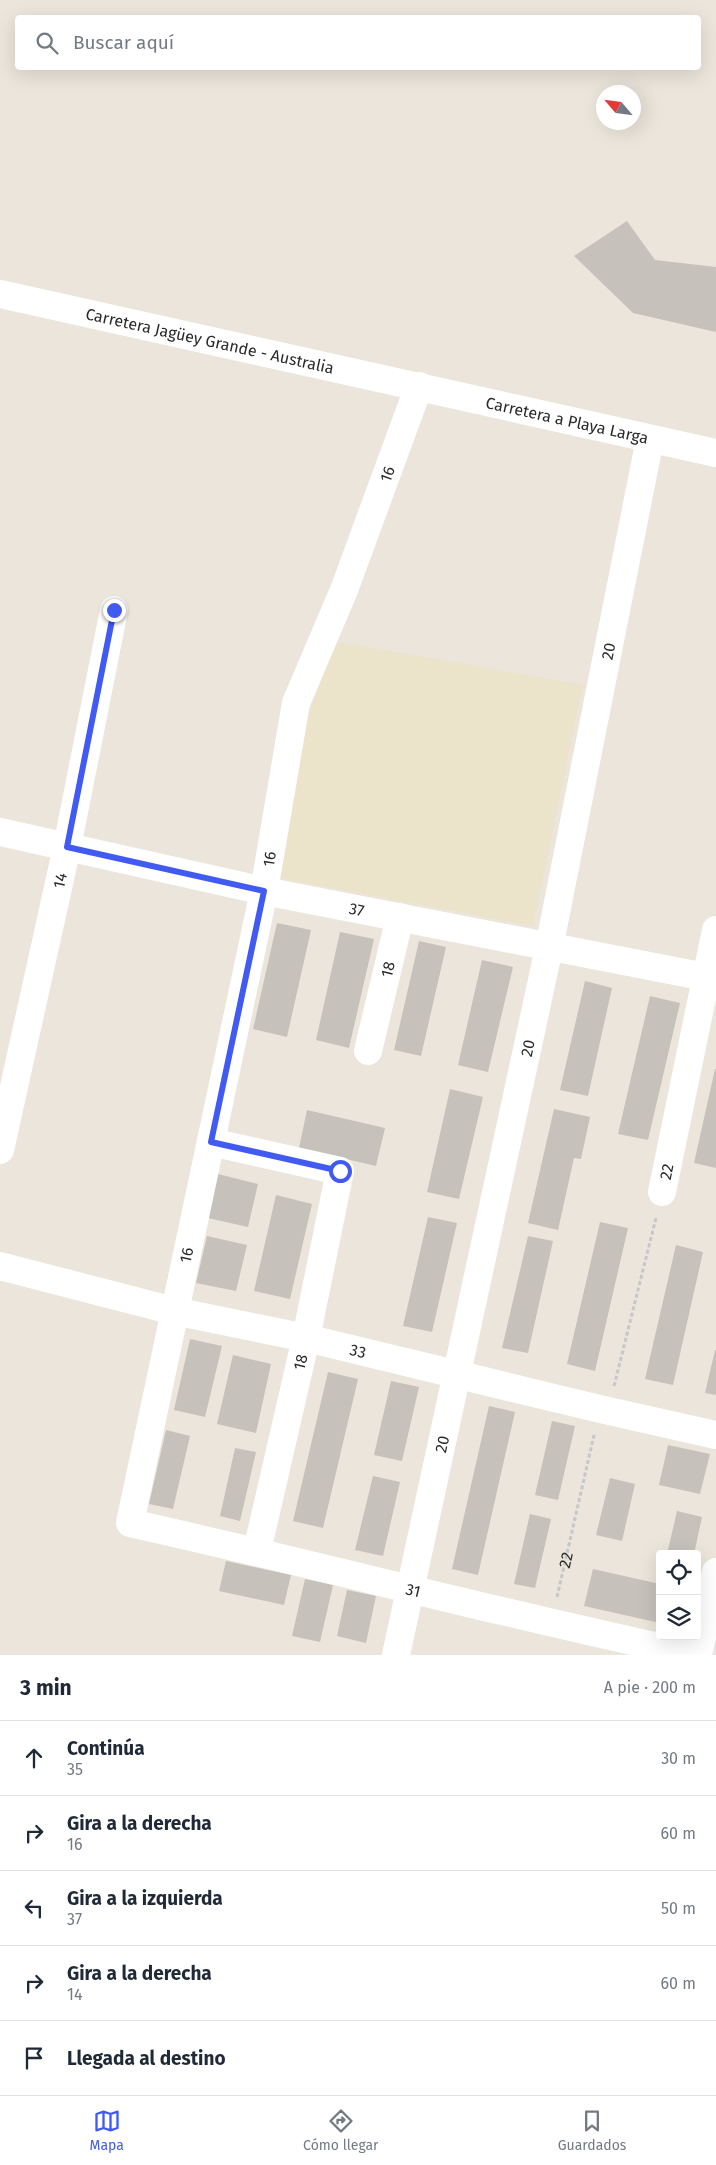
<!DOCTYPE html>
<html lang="es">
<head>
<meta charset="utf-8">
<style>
	body { margin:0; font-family:"Fira Sans",sans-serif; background:#f6f6f7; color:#1f2937 }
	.controls { position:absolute; right:15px; bottom:15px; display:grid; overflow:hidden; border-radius:5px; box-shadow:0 5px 20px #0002 }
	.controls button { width:45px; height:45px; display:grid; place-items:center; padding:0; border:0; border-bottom:1px solid #e0e1e3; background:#fff; color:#1f2937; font:25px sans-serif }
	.compass { position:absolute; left:596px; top:85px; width:45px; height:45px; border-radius:50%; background:#fff; box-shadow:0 5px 20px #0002; rotate:298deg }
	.stop { position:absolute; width:15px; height:15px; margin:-11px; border:4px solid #415af2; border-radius:50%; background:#fff }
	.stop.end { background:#415af2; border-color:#fff; box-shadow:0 1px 5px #0008 }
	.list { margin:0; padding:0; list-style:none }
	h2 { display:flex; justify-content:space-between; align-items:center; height:65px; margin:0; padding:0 20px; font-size:21px }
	h2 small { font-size:16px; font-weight:400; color:#747a83 }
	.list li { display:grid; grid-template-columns:32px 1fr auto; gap:15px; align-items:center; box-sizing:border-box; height:75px; padding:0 20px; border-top:1px solid #e0e1e3 }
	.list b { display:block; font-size:19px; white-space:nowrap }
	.list p { margin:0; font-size:16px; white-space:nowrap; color:#747a83 }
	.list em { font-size:16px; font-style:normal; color:#747a83 }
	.icon { flex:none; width:28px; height:28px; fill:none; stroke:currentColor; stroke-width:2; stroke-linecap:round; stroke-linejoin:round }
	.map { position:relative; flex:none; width:716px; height:1655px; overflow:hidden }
	.search { position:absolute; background:#fff; box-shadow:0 5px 20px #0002; left:15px; right:15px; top:15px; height:55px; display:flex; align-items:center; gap:12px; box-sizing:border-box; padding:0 18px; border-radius:5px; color:#747a83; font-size:19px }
	.sheet { height:440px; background:#fff }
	nav { display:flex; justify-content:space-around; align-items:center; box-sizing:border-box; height:70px; border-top:1px solid #e0e1e3; background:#fff; font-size:14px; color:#747a83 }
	nav a { display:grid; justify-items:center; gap:2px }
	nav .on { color:#415af2 }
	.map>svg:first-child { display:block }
</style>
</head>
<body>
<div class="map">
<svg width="716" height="1655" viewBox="0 0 716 1655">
	<rect width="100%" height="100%" fill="#ebe5db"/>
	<!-- education -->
	<path fill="#ece3cb" d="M 334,641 L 583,685 L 533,926 L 280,878 L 308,718 Z"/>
	<!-- building -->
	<path fill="#c6c2bb" d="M 627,221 L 655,260 L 716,267 L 716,332 L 633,313 L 574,256 Z
		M 277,923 L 311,930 L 287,1037 L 253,1029 Z
		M 340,932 L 374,939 L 349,1048 L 316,1040 Z
		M 419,941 L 446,947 L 421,1056 L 394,1050 Z
		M 482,960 L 513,967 L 488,1072 L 458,1065 Z
		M 585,981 L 612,988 L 588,1096 L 560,1090 Z
		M 650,996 L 680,1003 L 648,1140 L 618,1134 Z
		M 715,1069 L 716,1069 L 716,1168 L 694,1163 Z
		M 450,1089 L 483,1097 L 459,1199 L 427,1192 Z
		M 554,1109 L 590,1117 L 581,1159 L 574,1158 L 558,1230 L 528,1223 Z
		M 307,1110 L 385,1128 L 376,1166 L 299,1148 Z
		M 218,1174 L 258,1184 L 248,1227 L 208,1218 Z
		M 276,1195 L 312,1204 L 290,1299 L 254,1291 Z
		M 428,1217 L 457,1223 L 432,1332 L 403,1326 Z
		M 600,1222 L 628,1228 L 595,1371 L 567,1364 Z
		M 207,1236 L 247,1245 L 236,1291 L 196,1283 Z
		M 528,1236 L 553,1241 L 528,1353 L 502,1348 Z
		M 676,1245 L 703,1252 L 673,1385 L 645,1379 Z
		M 190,1339 L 222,1346 L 205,1417 L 174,1410 Z
		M 715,1350 L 716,1350 L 716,1395 L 705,1393 Z
		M 233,1355 L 271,1364 L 256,1433 L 217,1424 Z
		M 328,1372 L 358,1379 L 323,1528 L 293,1521 Z
		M 391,1381 L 419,1387 L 402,1461 L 374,1455 Z
		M 489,1406 L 515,1412 L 478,1575 L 452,1569 Z
		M 552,1421 L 575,1426 L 558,1500 L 535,1495 Z
		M 166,1430 L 190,1436 L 173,1509 L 149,1504 Z
		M 668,1445 L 710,1454 L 700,1494 L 659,1485 Z
		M 235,1448 L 256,1452 L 240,1521 L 220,1516 Z
		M 373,1476 L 400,1482 L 383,1556 L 355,1550 Z
		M 610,1478 L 635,1484 L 622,1541 L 596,1535 Z
		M 677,1511 L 702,1517 L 694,1554 L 667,1554 Z
		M 530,1514 L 551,1519 L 535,1588 L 514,1584 Z
		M 226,1561 L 291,1575 L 284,1605 L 219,1591 Z
		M 593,1569 L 660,1584 L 660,1623 L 584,1606 Z
		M 305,1579 L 333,1585 L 320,1642 L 292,1636 Z
		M 347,1590 L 376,1596 L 366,1643 L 337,1636 Z"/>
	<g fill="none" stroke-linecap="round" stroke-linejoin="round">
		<!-- path -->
		<g stroke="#c7c7c7" stroke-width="3" stroke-dasharray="4 2.5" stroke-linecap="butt">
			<path d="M 614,1386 L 656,1218"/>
			<path id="s1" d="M 557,1597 L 594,1435"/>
		</g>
		<!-- minor -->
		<g stroke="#fff" stroke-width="28">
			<path id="s2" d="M 419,386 L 344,590 L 296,703 L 264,891 L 130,1523 C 319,1565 506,1615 696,1655"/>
			<path id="s3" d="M 0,832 L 264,891 L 716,979"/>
			<path id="s4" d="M 368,1051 L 400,917"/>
			<path d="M 211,1142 L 340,1171 L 306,1338 L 257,1551"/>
			<path id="s5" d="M 0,1150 L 67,847 L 114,610"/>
			<path id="s6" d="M 662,1192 L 716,930"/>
			<path id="s7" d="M 0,1266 L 174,1311 L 306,1338 L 600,1409 L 716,1435"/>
			<path id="s8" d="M 396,1655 L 549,948 L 650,439"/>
			<path d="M 698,1655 L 716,1572"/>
		</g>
		<!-- secondary -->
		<path stroke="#fff" stroke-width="28" id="s9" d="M 0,294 L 716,453"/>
	</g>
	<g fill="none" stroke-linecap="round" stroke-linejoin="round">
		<!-- route -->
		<path stroke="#415af2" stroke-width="6" d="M 114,610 L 67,847 L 264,891 L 211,1142 L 340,1171"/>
	</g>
	<g text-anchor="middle" stroke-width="4.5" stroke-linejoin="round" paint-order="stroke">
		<!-- street labels -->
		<g font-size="16" fill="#292929" stroke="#fff">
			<text dy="6" stroke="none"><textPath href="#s9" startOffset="215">Carretera Jagüey Grande - Australia</textPath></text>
			<text dy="6" stroke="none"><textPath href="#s9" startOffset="581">Carretera a Playa Larga</textPath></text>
			<text transform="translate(387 474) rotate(-70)" y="6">16</text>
			<text dy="6" stroke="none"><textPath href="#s8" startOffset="1026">20</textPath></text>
			<text transform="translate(269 859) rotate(-81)" y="6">16</text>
			<text dy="6" stroke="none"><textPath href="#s5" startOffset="276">14</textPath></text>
			<text dy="6" stroke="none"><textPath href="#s3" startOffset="365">37</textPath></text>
			<text dy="6" stroke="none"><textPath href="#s4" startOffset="84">18</textPath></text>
			<text dy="6" stroke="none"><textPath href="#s8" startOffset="621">20</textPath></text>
			<text dy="6" stroke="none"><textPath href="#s6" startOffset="21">22</textPath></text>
			<text transform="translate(186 1255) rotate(-78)" y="6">16</text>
			<text dy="6" stroke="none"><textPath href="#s7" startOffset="368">33</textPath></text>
			<text transform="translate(300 1362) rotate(-77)" y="6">18</text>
			<text dy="6" stroke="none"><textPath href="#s8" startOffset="216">20</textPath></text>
			<text dy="6" stroke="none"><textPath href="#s1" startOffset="38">22</textPath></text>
			<text dy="6" stroke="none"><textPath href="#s2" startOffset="1468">31</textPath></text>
		</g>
	</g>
</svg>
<div class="controls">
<button><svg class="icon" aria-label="locate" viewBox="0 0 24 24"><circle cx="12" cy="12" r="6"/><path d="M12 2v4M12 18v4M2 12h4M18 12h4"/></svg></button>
<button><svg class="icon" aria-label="layers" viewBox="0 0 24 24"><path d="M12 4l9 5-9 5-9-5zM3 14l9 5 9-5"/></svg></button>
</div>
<svg class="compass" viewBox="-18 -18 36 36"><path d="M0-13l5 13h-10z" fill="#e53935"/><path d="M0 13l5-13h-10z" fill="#747a83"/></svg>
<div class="stop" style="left:340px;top:1171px"></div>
<div class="stop end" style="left:114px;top:610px"></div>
<div class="search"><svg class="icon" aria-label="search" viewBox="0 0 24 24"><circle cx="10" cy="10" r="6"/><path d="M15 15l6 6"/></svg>Buscar aquí</div>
</div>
<section class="sheet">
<h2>3 min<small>A pie · 200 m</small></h2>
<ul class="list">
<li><svg class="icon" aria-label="ahead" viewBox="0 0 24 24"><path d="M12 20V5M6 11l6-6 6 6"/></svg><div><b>Continúa</b><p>35</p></div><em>30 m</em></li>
<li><svg class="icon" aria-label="right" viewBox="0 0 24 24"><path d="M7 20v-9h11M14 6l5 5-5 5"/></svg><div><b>Gira a la derecha</b><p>16</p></div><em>60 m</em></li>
<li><svg class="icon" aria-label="left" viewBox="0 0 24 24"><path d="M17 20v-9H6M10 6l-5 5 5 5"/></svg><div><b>Gira a la izquierda</b><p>37</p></div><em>50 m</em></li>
<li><svg class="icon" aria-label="right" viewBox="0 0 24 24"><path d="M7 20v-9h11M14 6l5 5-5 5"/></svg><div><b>Gira a la derecha</b><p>14</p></div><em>60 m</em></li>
<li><svg class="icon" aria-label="arrive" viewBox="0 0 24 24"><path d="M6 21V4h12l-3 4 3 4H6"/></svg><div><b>Llegada al destino</b></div></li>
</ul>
</section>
<nav>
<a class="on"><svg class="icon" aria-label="map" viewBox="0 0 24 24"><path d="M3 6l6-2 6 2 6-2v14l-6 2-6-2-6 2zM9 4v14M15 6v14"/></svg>Mapa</a>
<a><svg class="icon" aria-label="directions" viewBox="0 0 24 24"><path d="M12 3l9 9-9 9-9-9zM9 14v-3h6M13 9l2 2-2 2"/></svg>Cómo llegar</a>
<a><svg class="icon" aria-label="saved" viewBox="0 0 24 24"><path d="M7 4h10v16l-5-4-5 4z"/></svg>Guardados</a>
</nav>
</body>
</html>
